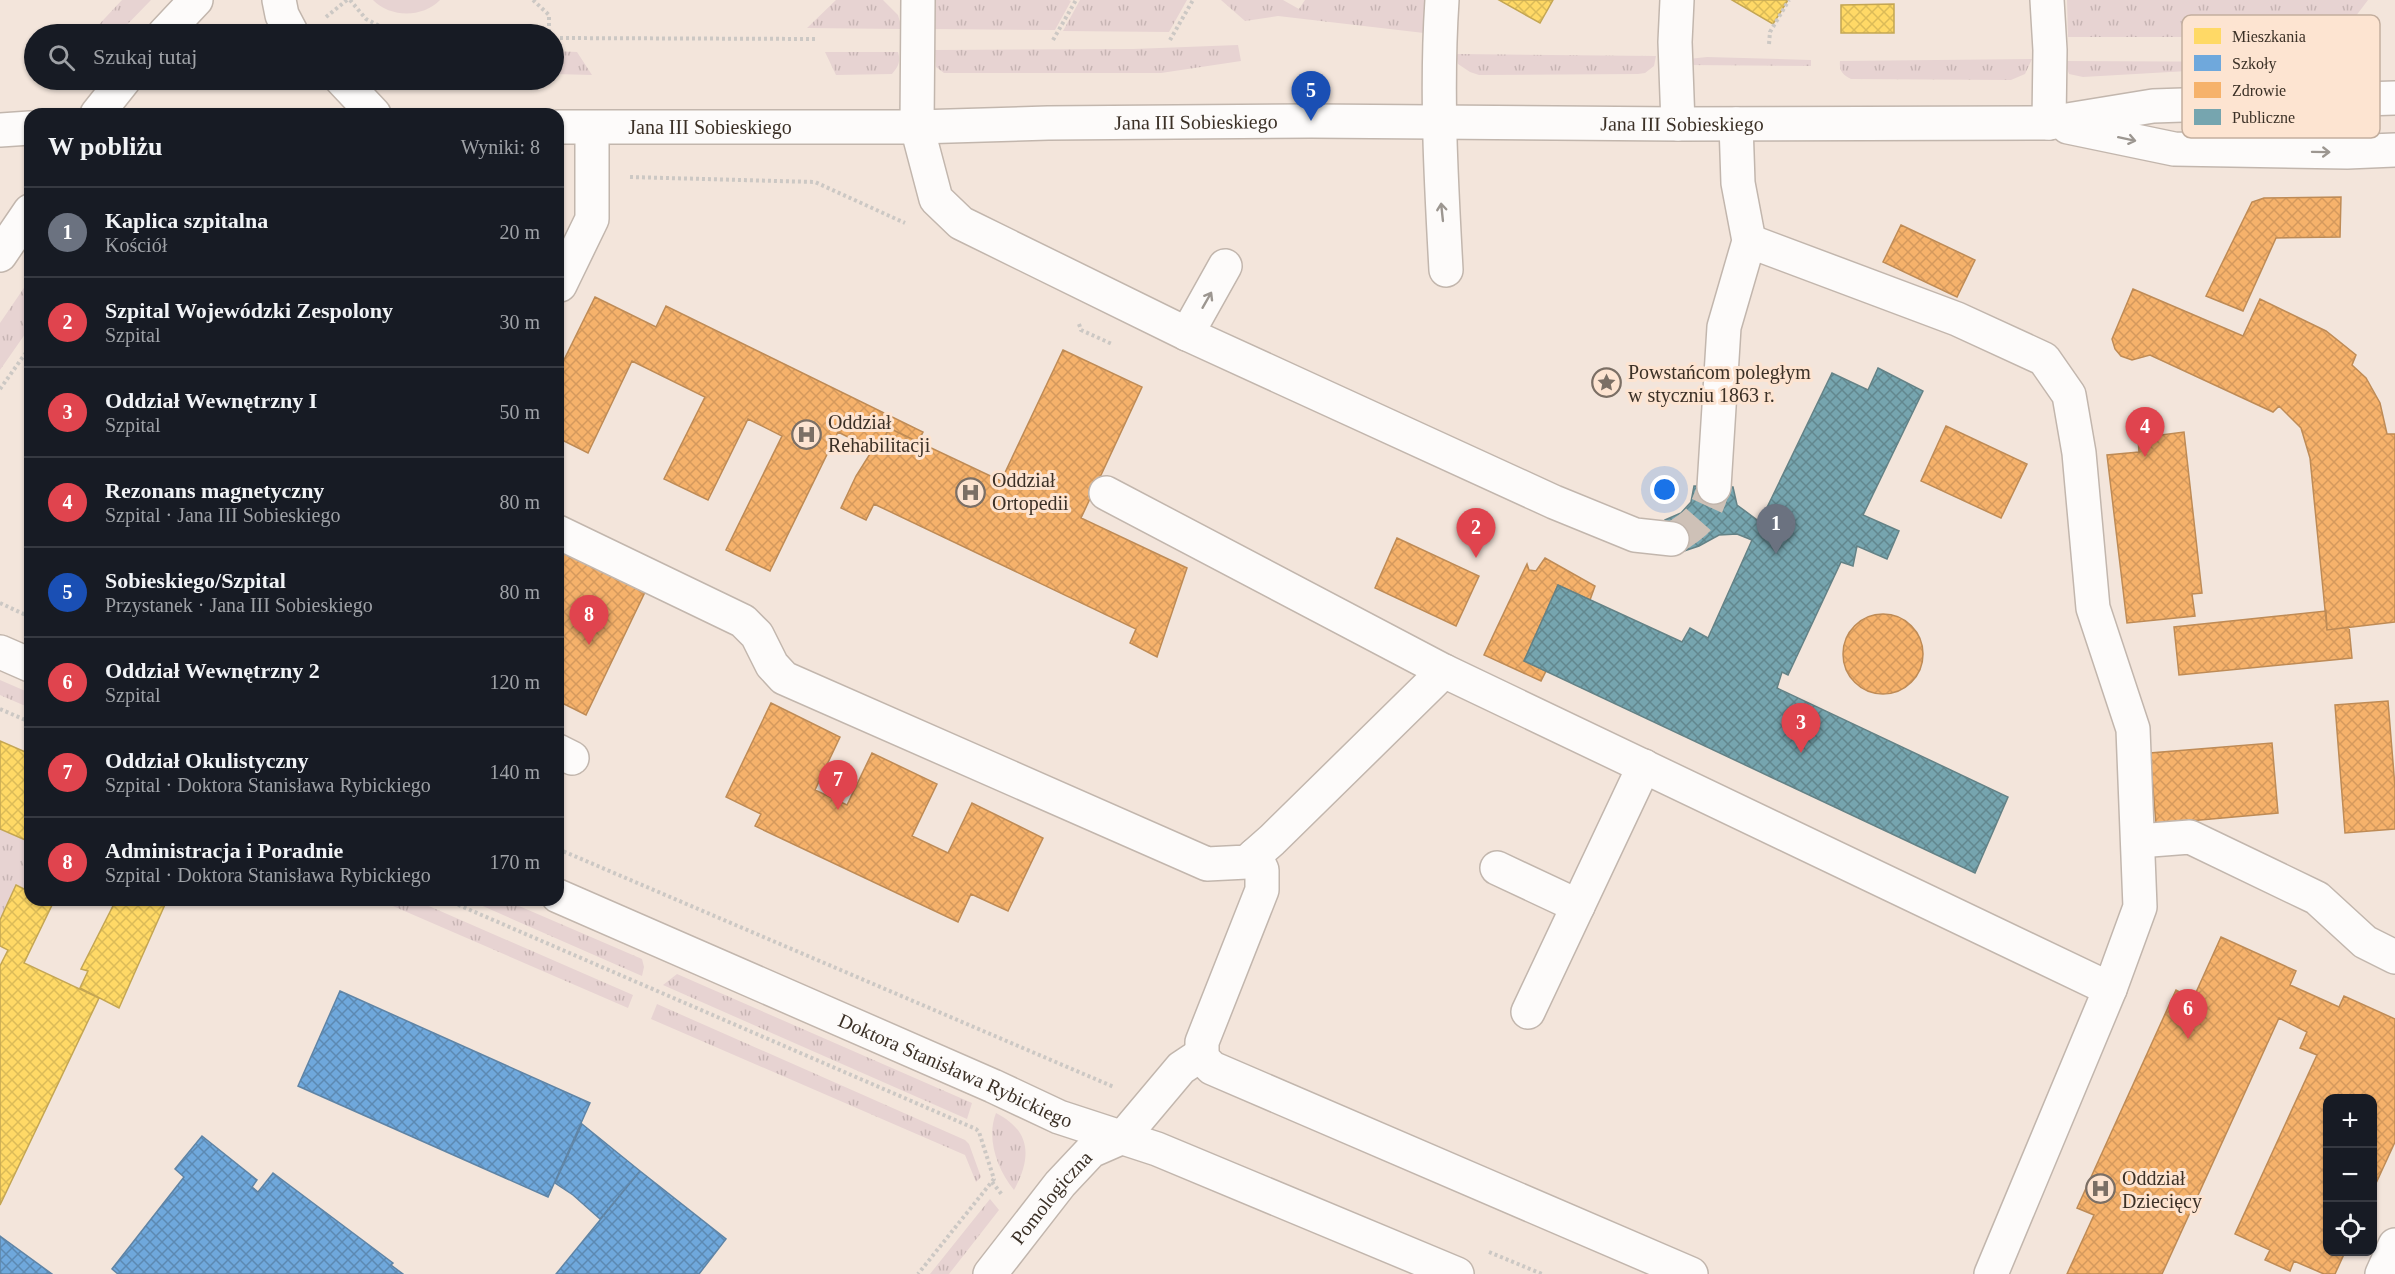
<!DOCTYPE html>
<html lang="pl">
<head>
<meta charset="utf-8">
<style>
	body { margin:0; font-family:Georgia,serif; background:#20242c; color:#f1f3f6 }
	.controls { position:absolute; right:18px; bottom:18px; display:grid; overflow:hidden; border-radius:12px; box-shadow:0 2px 4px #0004 }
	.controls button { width:54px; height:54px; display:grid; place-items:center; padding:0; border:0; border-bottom:2px solid #363941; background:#171b24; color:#f1f3f6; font:30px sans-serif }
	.you { position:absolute; left:1665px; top:490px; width:21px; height:21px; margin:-15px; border:4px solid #fff; border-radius:50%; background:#1a73e8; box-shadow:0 0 0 9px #1a73e833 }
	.badge { display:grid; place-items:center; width:39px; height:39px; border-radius:50%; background:#7b6f65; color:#fff; font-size:20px; font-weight:700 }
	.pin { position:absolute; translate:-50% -50px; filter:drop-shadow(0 2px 3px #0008) }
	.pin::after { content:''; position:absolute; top:32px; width:21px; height:18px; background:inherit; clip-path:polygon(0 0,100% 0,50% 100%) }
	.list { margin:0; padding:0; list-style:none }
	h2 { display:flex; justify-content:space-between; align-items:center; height:78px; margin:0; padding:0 24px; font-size:26px }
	h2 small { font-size:20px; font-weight:400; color:#9ea1a6 }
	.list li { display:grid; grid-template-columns:39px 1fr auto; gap:18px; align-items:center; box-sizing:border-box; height:90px; padding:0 24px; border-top:2px solid #363941 }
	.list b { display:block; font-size:22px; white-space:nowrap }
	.list p { margin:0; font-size:20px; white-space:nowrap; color:#9ea1a6 }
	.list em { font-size:20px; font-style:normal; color:#9ea1a6 }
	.icon { flex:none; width:33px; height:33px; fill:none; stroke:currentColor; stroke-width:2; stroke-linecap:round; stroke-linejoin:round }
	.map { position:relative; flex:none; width:2395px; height:1274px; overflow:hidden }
	.search { position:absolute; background:#171b24; box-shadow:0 2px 4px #0004; left:24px; top:24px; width:540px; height:66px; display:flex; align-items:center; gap:15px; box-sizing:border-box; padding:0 21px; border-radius:33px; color:#9ea1a6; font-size:22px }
	.panel { position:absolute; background:#171b24; box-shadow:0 2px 4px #0004; left:24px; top:108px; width:540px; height:798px; border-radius:18px }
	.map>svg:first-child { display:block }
</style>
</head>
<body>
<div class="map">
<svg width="2395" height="1274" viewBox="0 0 2395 1274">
	<defs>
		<pattern id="grass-tufts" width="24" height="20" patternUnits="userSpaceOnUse" patternTransform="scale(1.5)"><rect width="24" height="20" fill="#e7d3d2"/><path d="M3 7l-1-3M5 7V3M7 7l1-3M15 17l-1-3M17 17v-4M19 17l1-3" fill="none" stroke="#c7b5b4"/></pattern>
		<pattern id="homes-cross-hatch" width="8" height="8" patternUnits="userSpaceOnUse" patternTransform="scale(1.5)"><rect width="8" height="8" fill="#ffd966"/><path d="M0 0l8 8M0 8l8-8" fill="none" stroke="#dbbb58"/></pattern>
		<pattern id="schools-cross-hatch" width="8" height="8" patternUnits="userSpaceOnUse" patternTransform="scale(1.5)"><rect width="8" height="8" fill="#6fa8dc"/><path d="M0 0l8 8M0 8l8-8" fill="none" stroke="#5c89b2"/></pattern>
		<pattern id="health-cross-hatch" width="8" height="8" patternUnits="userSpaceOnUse" patternTransform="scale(1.5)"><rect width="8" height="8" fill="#f6b26b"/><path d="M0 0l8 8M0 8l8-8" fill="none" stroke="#d4995d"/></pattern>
		<pattern id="public-cross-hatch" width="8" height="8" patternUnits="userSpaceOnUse" patternTransform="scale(1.5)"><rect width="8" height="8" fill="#76a5af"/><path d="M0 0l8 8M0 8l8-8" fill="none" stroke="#62878e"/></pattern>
	</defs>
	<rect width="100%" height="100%" fill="#f3e5db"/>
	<!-- grass -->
	<path fill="url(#grass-tufts)" d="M 122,0 L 151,0 L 118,34 L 90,34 Z
		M 836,0 L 883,0 L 898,15 L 902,29 L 807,28 Z
		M 934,0 L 1069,0 L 1071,1 L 1055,30 L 932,29 Z
		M 1080,0 L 1187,0 L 1169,32 L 1063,31 Z
		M 1221,0 L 1283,0 L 1299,9 L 1305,0 L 1425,0 L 1424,33 L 1278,16 L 1245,21 Z
		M 2067,0 L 2368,0 L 2346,29 L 2293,37 L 2068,37 Z
		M 1238,45 L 1241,61 L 1161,73 L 944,73 L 936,67 L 935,50 L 1133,49 Z
		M 554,51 L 577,52 L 592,75 L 554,74 Z
		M 825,52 L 898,52 C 901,62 898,67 892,74 L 836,75 Z
		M 1456,54 L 1656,56 L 1654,66 L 1645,73 L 1638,74 L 1479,75 L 1470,72 L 1458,64 Z
		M 1707,57 L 1811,60 L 1811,66 L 1688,65 L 1688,59 Z
		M 2032,59 L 2025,74 L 2011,80 L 1851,79 C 1842,75 1839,70 1840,61 Z
		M 2064,61 L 2287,62 L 2291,65 L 2083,77 L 2069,74 Z
		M 30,279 L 30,327 L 0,370 L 0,323 Z
		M 0,680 L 30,693 L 30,708 L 0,695 Z
		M 0,829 L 30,842 L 30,892 L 16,885 L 0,919 Z
		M 379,900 L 415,900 L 633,995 L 628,1008 Z
		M 469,900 L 505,900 L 642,959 L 644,967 L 642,976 Z
		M 677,974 L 972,1103 L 967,1119 L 663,985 Z
		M 657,1004 L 965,1140 L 969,1144 L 981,1177 L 976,1182 L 965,1155 L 651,1019 Z
		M 996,1113 C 1031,1131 1032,1157 1014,1190 C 997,1169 986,1138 996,1113 Z
		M 990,1199 L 999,1210 L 949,1274 L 930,1274 Z"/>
	<!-- green -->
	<path fill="#e7d3d2" d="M 373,0 L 440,0 C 422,18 391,18 373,0 Z"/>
	<!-- homes -->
	<path fill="url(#homes-cross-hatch)" stroke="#c4a653" stroke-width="1.5" d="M 1499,0 L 1553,0 L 1540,23 Z
		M 1732,0 L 1788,0 L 1773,24 Z
		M 1894,4 L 1894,33 L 1841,33 L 1841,5 Z
		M 0,741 L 30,754 L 30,842 L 0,829 Z
		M 16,885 L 30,892 L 30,900 L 47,900 L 53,903 L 24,963 L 99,998 L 0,1205 L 0,966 L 8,950 L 0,946 L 0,920 Z
		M 116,900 L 167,900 L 119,1008 L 80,988 L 88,971 L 81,969 Z"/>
	<!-- schools -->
	<path fill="url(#schools-cross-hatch)" stroke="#5f84a5" stroke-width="1.5" d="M 340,991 L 590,1103 L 548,1197 L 298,1086 Z
		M 582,1124 L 640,1171 L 600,1219 L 573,1195 L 555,1183 Z
		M 202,1136 L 257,1180 L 252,1187 L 258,1192 L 273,1173 L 393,1263 L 391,1265 L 403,1274 L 118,1274 L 112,1269 L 184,1177 L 175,1169 Z
		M 640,1171 L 726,1239 L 699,1274 L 556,1274 Z
		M 0,1236 L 52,1274 L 0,1274 Z"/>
	<!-- health -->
	<path fill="url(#health-cross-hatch)" stroke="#be8b56" stroke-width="1.5" d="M 2341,197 L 2340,237 L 2276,238 L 2243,311 L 2206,296 L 2252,202 L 2264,198 Z
		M 1901,225 L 1975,260 L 1957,297 L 1883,262 Z
		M 2133,289 L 2243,336 L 2260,299 L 2326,331 L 2356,355 L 2352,365 L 2366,378 L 2380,403 L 2387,434 L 2395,434 L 2395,622 L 2327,630 L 2310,458 L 2301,428 L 2279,406 L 2273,412 L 2150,355 L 2132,360 L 2121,356 L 2115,349 L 2112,339 Z
		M 595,297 L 656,327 L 666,306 L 923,432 L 918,442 L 889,428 L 878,452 L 838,432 L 770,571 L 726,550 L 782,436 L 748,419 L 708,500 L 664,479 L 705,397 L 632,361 L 588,453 L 558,438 L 558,372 Z
		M 1063,350 L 1142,387 L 1081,518 L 1187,568 L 1157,657 L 1130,643 L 1136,629 L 874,504 L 866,520 L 841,508 L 856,476 L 873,449 L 878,452 L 889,428 L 1001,481 Z
		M 1946,426 L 2027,464 L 2001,518 L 1921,481 Z
		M 2184,432 L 2202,593 L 2192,594 L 2195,616 L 2127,623 L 2107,455 L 2139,452 L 2138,438 Z
		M 1397,538 L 1479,576 L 1456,626 L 1375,588 Z
		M 558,545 L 646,590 L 586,715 L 558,701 Z
		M 1545,558 L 1595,586 L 1590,600 L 1558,585 L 1524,661 L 1546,671 L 1541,681 L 1484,655 L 1527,564 L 1529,570 L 1536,571 Z
		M 2326,611 L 2327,630 L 2349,627 L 2352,658 L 2179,675 L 2174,627 Z
		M1843 654a40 40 0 1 1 80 0a40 40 0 1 1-80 0Z
		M 2388,701 L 2395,787 L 2395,829 L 2345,833 L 2335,705 Z
		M 771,703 L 840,737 L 815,790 L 847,805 L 872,753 L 937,784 L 912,836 L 948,853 L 972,803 L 1043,838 L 1008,911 L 971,894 L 958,922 L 755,826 L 761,814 L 726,797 Z
		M 2272,743 L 2278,813 L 2156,824 L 2150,753 Z
		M 2221,937 L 2296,971 L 2290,985 L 2339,1007 L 2344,996 L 2395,1019 L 2395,1142 L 2372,1192 L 2372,1098 L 2328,1098 L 2328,1252 L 2345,1252 L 2335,1274 L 2324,1274 L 2294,1261 L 2290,1271 L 2265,1260 L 2270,1250 L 2235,1234 L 2317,1055 L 2300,1048 L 2307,1032 L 2279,1018 L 2162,1274 L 2067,1274 L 2094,1215 L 2077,1208 L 2176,990 L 2193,999 Z"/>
	<!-- public -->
	<path fill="url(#public-cross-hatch)" stroke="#648286" stroke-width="1.5" d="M 1878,368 L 1923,391 L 1863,515 L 1899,531 L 1887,559 L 1857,546 L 1853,566 L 1841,562 L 1788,675 L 1782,672 L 1777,688 L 2008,797 L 1975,873 L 1524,661 L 1558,585 L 1682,642 L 1690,628 L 1708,638 L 1752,540 L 1737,534 L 1719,535 L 1699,546 L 1678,553 L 1665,520 L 1681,513 L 1691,502 L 1694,486 L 1733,487 L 1737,505 L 1760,522 L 1832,373 L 1868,390 Z"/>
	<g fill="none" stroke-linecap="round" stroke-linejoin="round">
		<!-- minor-tunnel -->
		<path stroke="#cec1b7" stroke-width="33" stroke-dasharray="33 16" stroke-linecap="butt" d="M 1672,539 C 1700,522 1704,517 1714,487"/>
		<defs>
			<g id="minor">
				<path d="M 279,0 L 282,15 L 292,34"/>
				<path d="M 918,0 L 917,127 L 936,199 L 961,223 L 1187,334 L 1554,502 L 1635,535 L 1672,539"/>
				<path d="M 1442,0 C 1436,90 1441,180 1446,270"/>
				<path d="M 1677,0 L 1675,42 L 1678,124"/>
				<path d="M 2047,0 L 2050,50 L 2049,123"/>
				<path d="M 164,34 L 196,0"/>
				<path d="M 342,80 L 374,114"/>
				<path d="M 97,114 L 124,80"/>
				<path id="s1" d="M 558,127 L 917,127 L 1048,123 L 1311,121 L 1678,124 L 2049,123 L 2153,106 L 2395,98"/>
				<path d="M 2068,127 L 2174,149 L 2347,152 L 2395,150"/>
				<path d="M 0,130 L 30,128"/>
				<path d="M 0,255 L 30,211"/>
				<path d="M 560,285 L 592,219 L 592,128"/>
				<path d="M 1187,334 L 1225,266"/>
				<path d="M 1714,487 L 1724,327 L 1749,241 L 1738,183 L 1736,124"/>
				<path d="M 1106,493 L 1444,671"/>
				<path d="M 558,532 L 743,621 L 757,635 L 772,665 L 784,678 L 1207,864 L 1247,862 L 1272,840 L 1444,671 L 2110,989 L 2140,907 L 2133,729 L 2093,608 L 2079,453 L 2069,395 L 2044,359 L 1957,319 L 1749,241"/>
				<path d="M 0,652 L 30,665"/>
				<path d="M 558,751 L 572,758"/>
				<path d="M 2138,841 L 2190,837 L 2317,898 L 2365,942 L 2395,957"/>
				<path d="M 1255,855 L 1262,870 L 1262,890 L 1202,1042 L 1202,1058 L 1212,1068 L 1691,1274"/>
				<path d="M 1497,868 L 1578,906"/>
				<path id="s2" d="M 558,896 L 993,1086 L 1059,1117 L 1157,1149 L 1457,1274"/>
				<path d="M 1528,1012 L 1644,766"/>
				<path id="s3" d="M 990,1274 L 1060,1184 L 1091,1151 L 1123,1137 L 1181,1068 L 1202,1054"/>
				<path d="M 1991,1274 L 2110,989"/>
				<path d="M 2382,1274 L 2395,1245"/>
			</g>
		</defs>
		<!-- minor casing -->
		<use href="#minor" stroke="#c2b6ad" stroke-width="36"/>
		<!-- path -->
		<path stroke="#ccc8c4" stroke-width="4" stroke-dasharray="3 3" stroke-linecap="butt" d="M 350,0 L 366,19 L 395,34
			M 533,0 L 549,15 L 549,34
			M 326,17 L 347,0
			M 554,38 L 818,39
			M 1053,40 L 1076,0
			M 1170,40 L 1193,0
			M 1769,44 L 1770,32 L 1789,0
			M 241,80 L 242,83
			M 630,177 L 815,182 L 905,223
			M 1079,324 L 1081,330 L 1112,344
			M 0,389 L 30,347
			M 0,603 L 30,617
			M 0,709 L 30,722
			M 558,849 L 1114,1087
			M 447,900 L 976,1129 L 979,1132 L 994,1179 L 918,1274
			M 992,1182 L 1003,1196
			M 1489,1252 L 1542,1274"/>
		<!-- minor -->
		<use href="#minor" stroke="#fdfbfa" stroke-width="33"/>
	</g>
	<!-- one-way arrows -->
	<defs><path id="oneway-shaft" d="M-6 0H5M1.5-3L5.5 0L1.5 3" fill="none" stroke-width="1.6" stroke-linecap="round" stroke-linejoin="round" transform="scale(1.5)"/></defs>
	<g stroke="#9c9690">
		<use href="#oneway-shaft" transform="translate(2127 139) rotate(12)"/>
		<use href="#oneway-shaft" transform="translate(2321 152) rotate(1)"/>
		<use href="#oneway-shaft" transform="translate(1442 212) rotate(-96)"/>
		<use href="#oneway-shaft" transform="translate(1207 300) rotate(-60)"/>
	</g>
	<!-- icons -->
	<defs>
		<symbol id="sight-ring" viewBox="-11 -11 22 22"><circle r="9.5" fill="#fde4d1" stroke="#7b6f65" stroke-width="1.5"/><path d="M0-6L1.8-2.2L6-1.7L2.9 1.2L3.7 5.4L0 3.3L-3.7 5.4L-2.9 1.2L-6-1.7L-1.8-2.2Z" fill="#7b6f65"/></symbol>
		<symbol id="hospital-ring" viewBox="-11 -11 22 22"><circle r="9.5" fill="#fde4d1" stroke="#7b6f65" stroke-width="1.5"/><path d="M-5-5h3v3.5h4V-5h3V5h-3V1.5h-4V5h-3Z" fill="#7b6f65"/></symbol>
	</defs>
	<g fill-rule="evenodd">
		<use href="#sight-ring" x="1590" y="366" width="33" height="33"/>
		<use href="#hospital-ring" x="790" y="418" width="33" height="33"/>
		<use href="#hospital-ring" x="954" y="476" width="33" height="33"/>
		<use href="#hospital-ring" x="2084" y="1172" width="33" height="33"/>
	</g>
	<g text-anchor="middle" stroke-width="6" stroke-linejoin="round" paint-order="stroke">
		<!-- street labels -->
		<g font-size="20" fill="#3b3026" stroke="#fde4d1">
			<text dy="7" stroke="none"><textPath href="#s1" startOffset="638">Jana III Sobieskiego</textPath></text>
			<text dy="7" stroke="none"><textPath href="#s1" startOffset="1124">Jana III Sobieskiego</textPath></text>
			<text dy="7" stroke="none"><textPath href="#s1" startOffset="152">Jana III Sobieskiego</textPath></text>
			<text dy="7" stroke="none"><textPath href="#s2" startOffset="434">Doktora Stanisława Rybickiego</textPath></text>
			<text dy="7" stroke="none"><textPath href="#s3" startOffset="98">Pomologiczna</textPath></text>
		</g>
		<!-- poi labels -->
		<g font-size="20" fill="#3b3026" stroke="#fde4d1" text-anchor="start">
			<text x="1628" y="379">Powstańcom poległym<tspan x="1628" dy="23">w styczniu 1863 r.</tspan></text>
			<text x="828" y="429">Oddział<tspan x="828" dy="23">Rehabilitacji</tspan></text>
			<text x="992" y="487">Oddział<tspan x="992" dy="23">Ortopedii</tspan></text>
			<text x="2122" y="1185">Oddział<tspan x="2122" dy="23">Dziecięcy</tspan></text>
		</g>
	</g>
	<!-- legend -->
	<rect x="2182" y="15" width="198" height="123" rx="9" fill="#fde4d1" stroke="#c3ae9e" stroke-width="1.5"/>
	<rect x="2194" y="28" width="27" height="16" fill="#ffd966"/>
	<rect x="2194" y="55" width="27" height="16" fill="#6fa8dc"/>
	<rect x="2194" y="82" width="27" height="16" fill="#f6b26b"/>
	<rect x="2194" y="109" width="27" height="16" fill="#76a5af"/>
	<g font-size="16" fill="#3b3026">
		<text x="2232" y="42">Mieszkania</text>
		<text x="2232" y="69">Szkoły</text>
		<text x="2232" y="96">Zdrowie</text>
		<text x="2232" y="123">Publiczne</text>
	</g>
</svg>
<div class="controls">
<button>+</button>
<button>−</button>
<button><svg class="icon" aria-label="locate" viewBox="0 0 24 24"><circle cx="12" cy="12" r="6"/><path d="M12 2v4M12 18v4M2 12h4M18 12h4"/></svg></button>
</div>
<div class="you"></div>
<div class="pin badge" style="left:1776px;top:554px;background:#6b7280">1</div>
<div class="pin badge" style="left:1476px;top:558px;background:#e0444e">2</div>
<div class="pin badge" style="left:1801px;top:753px;background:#e0444e">3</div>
<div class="pin badge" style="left:2145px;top:457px;background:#e0444e">4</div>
<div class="pin badge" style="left:1311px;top:121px;background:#1a4fb4">5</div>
<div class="pin badge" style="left:2188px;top:1039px;background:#e0444e">6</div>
<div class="pin badge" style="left:838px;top:810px;background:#e0444e">7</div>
<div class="pin badge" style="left:589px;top:645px;background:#e0444e">8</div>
<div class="search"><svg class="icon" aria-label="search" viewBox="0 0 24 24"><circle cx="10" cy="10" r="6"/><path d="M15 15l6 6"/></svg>Szukaj tutaj</div>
<section class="panel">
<h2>W pobliżu<small>Wyniki: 8</small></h2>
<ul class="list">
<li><span class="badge" style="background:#6b7280">1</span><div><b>Kaplica szpitalna</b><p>Kościół</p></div><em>20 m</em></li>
<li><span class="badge" style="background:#e0444e">2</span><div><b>Szpital Wojewódzki Zespolony</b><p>Szpital</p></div><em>30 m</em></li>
<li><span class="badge" style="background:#e0444e">3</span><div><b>Oddział Wewnętrzny I</b><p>Szpital</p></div><em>50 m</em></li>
<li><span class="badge" style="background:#e0444e">4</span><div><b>Rezonans magnetyczny</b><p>Szpital · Jana III Sobieskiego</p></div><em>80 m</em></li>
<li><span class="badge" style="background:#1a4fb4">5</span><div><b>Sobieskiego/Szpital</b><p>Przystanek · Jana III Sobieskiego</p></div><em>80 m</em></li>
<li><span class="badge" style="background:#e0444e">6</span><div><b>Oddział Wewnętrzny 2</b><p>Szpital</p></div><em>120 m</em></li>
<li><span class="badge" style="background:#e0444e">7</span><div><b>Oddział Okulistyczny</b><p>Szpital · Doktora Stanisława Rybickiego</p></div><em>140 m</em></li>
<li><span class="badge" style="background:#e0444e">8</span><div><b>Administracja i Poradnie</b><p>Szpital · Doktora Stanisława Rybickiego</p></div><em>170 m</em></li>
</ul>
</section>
</div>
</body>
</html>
